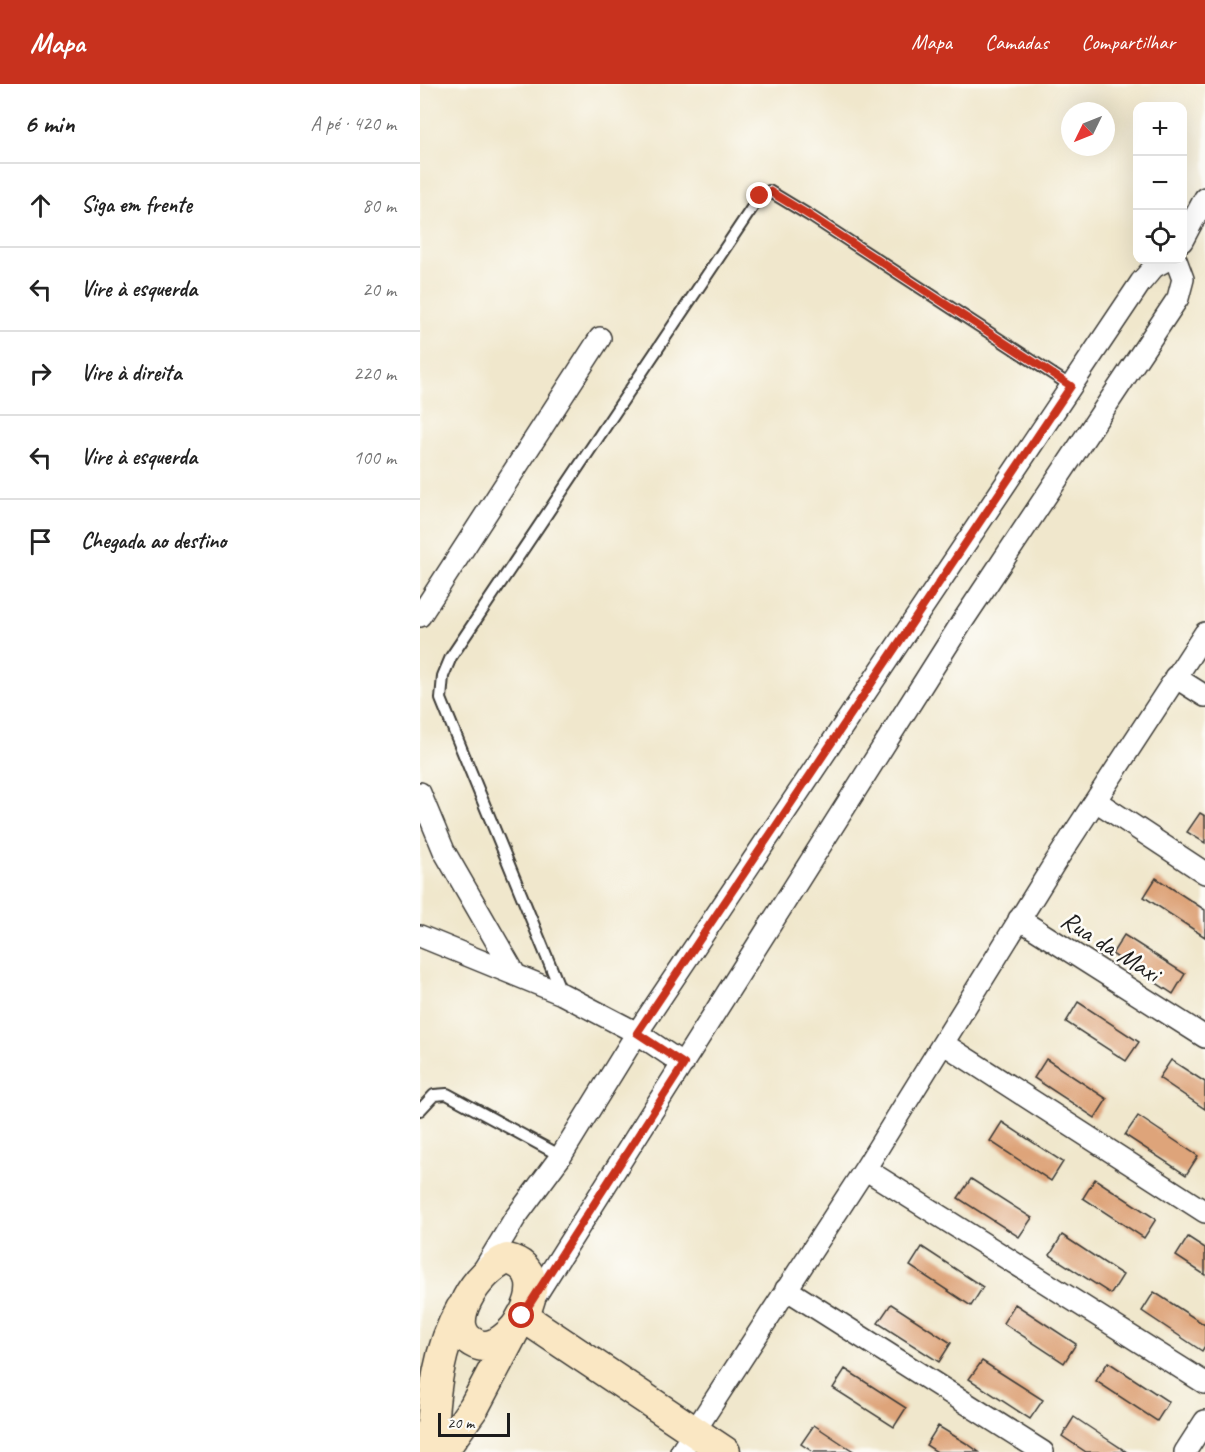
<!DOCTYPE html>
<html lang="pt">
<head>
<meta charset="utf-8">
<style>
	body { margin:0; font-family:Caveat,sans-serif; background:#f6f6f6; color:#222 }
	.controls { position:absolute; right:18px; top:18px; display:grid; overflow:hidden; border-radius:12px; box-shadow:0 6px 24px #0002 }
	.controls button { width:54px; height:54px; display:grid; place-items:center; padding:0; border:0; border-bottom:2px solid #e0e0e0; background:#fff; color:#222; font:30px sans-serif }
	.compass { position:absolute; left:641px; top:18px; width:54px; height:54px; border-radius:50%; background:#fff; box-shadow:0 6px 24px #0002; rotate:227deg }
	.scale { position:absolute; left:18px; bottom:15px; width:72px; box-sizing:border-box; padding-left:6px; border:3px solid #1c1c1c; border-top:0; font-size:16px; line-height:21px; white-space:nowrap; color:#1c1c1c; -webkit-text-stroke:4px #fdfcf7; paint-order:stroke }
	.stop { position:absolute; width:18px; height:18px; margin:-14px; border:4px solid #c8321e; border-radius:50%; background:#fff }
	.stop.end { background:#c8321e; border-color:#fff; box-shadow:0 2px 6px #0008 }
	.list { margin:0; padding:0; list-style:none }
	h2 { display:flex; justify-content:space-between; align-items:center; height:78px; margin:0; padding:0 24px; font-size:26px }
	h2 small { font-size:20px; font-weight:400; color:#767676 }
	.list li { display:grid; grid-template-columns:39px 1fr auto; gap:18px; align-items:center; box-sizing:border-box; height:84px; padding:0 24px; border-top:2px solid #e0e0e0 }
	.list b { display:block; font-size:22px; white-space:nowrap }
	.list em { font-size:20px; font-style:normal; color:#767676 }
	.icon { flex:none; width:33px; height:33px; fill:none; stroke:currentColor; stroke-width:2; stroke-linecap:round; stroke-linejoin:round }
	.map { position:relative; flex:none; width:785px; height:1368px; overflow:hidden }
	header { display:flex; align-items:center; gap:36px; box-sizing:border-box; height:84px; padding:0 30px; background:#c8321e; color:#fff }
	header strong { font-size:28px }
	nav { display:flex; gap:33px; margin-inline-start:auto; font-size:21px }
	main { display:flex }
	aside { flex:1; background:#fff }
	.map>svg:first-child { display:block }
</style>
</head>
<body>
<header>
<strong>Mapa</strong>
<nav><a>Mapa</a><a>Camadas</a><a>Compartilhar</a></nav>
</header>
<main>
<aside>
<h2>6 min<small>A pé · 420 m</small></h2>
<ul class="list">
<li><svg class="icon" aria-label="ahead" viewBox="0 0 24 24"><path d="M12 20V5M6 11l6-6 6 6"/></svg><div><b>Siga em frente</b></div><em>80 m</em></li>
<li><svg class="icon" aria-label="left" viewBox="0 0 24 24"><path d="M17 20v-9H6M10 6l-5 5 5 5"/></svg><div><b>Vire à esquerda</b></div><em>20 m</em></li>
<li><svg class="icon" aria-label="right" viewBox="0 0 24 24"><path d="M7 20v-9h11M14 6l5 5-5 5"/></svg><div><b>Vire à direita</b></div><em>220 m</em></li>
<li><svg class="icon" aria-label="left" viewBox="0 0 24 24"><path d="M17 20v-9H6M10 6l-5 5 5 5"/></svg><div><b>Vire à esquerda</b></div><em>100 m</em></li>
<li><svg class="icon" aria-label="arrive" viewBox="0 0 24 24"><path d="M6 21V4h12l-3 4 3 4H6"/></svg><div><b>Chegada ao destino</b></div></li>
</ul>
</aside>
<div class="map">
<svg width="785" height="1368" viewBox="0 0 785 1368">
	<rect width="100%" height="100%" fill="#fdfcf7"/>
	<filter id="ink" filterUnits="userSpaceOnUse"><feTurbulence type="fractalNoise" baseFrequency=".0167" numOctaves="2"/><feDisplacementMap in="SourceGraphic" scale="12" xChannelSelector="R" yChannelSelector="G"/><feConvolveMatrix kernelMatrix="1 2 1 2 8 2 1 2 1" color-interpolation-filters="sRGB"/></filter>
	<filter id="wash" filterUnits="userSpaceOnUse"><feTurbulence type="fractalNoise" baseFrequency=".008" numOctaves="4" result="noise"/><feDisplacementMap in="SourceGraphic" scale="24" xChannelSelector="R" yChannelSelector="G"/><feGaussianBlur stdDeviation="1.35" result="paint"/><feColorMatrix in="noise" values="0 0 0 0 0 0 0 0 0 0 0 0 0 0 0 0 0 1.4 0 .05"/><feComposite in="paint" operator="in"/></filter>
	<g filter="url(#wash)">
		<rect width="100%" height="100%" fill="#f0e7cc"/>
		<g id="blocks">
			<!-- building -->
			<path fill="#dea47a" d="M 780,729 L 785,732 L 785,759 L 767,748 Z
				M 736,794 L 785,826 L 785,853 L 724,813 Z
				M 704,851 L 765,890 L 753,910 L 692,870 Z
				M 658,918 L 719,958 L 706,977 L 646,938 Z
				M 626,975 L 687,1015 L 675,1034 L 614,994 Z
				M 751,976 L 785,998 L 785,1025 L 739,994 Z
				M 718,1032 L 778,1072 L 766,1091 L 705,1051 Z
				M 582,1038 L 643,1078 L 631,1097 L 570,1057 Z
				M 551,1095 L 612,1134 L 599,1153 L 538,1114 Z
				M 675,1095 L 736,1135 L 724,1154 L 663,1114 Z
				M 642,1151 L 703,1191 L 691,1210 L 630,1171 Z
				M 768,1153 L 785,1164 L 785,1191 L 756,1172 Z
				M 502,1163 L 563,1203 L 551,1222 L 490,1182 Z
				M 734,1208 L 785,1241 L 785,1262 L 782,1267 L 722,1227 Z
				M 471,1220 L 531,1259 L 519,1278 L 458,1239 Z
				M 595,1220 L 656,1260 L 644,1279 L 583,1239 Z
				M 562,1277 L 623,1316 L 610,1335 L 549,1295 Z
				M 688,1278 L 749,1318 L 737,1337 L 676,1297 Z
				M 425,1285 L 486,1324 L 474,1343 L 413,1304 Z
				M 654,1333 L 684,1353 L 707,1368 L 666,1368 L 642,1352 Z
				M 394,1341 L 424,1361 L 435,1368 L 393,1368 L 381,1360 Z
				M 518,1342 L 549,1361 L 559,1368 L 517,1368 L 506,1361 Z"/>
		</g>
	</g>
	<g filter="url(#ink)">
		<use href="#blocks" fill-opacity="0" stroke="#3c3a36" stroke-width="1.5"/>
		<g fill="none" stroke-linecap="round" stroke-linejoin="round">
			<defs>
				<path id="lane" d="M 142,910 L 21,615 L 23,592 L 31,573 L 340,112 L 349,107 L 392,133 L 651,302
					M 0,1026 L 14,1011 L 27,1010 L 141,1072"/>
				<path id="street" d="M 762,157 L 785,114
					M 0,532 L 180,254
					M 755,593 L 785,612
					M 0,709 L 24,767 L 95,890
					M 676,717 L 785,789
					M 599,835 L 785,953
					M 0,852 L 142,910 L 217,949 L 263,980
					M 524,960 L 785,1128
					M 445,1085 L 785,1299
					M 63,1187 L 95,1134 L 141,1072 L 217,949 L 721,198 L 734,183 L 747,176
					M 366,1205 L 623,1368
					M 111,1219 L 542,538 L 758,214 L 763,195 L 756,176
					M 261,1368 L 445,1085 L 634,780 L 785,549
					M 765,1368 L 785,1337"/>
				<path id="secondary" d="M 87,1175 C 143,1187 89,1276 56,1260 C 18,1243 60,1185 87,1175 Z
					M 10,1368 C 14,1318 15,1270 41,1225
					M 22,1368 L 54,1323 L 102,1232 L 305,1368"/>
			</defs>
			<!-- lane casing -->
			<use href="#lane" stroke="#3c3a36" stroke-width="14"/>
			<!-- street casing -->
			<use href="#street" stroke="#3c3a36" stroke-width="24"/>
			<!-- secondary casing -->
			<use href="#secondary" stroke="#3c3a36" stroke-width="33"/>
			<!-- lane -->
			<use href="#lane" stroke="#fff" stroke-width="10"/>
			<!-- street -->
			<use href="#street" stroke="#fff" stroke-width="21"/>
			<!-- secondary -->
			<use href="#secondary" stroke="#fae7c3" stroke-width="30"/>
		</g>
	</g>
	<g fill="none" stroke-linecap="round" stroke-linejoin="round" filter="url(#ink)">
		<!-- route -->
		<path stroke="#c8321e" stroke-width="8" d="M 102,1232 L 264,980 L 217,949 L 651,302 L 392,133 L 349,107 L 340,112"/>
	</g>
	<g text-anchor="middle" stroke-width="5" stroke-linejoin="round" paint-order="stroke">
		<!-- street labels -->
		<g font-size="26" fill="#1c1c1c" stroke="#fdfcf7">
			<text transform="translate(691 862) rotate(32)" y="9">Rua da Maxi</text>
		</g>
	</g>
</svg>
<div class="controls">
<button>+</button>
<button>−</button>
<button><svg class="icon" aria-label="locate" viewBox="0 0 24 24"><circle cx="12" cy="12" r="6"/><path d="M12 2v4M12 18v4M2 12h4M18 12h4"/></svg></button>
</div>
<svg class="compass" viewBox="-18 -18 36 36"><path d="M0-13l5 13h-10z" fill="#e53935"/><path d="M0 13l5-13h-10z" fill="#767676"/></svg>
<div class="scale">20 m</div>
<div class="stop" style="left:102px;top:1232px"></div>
<div class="stop end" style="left:340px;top:112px"></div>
</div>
</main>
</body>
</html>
